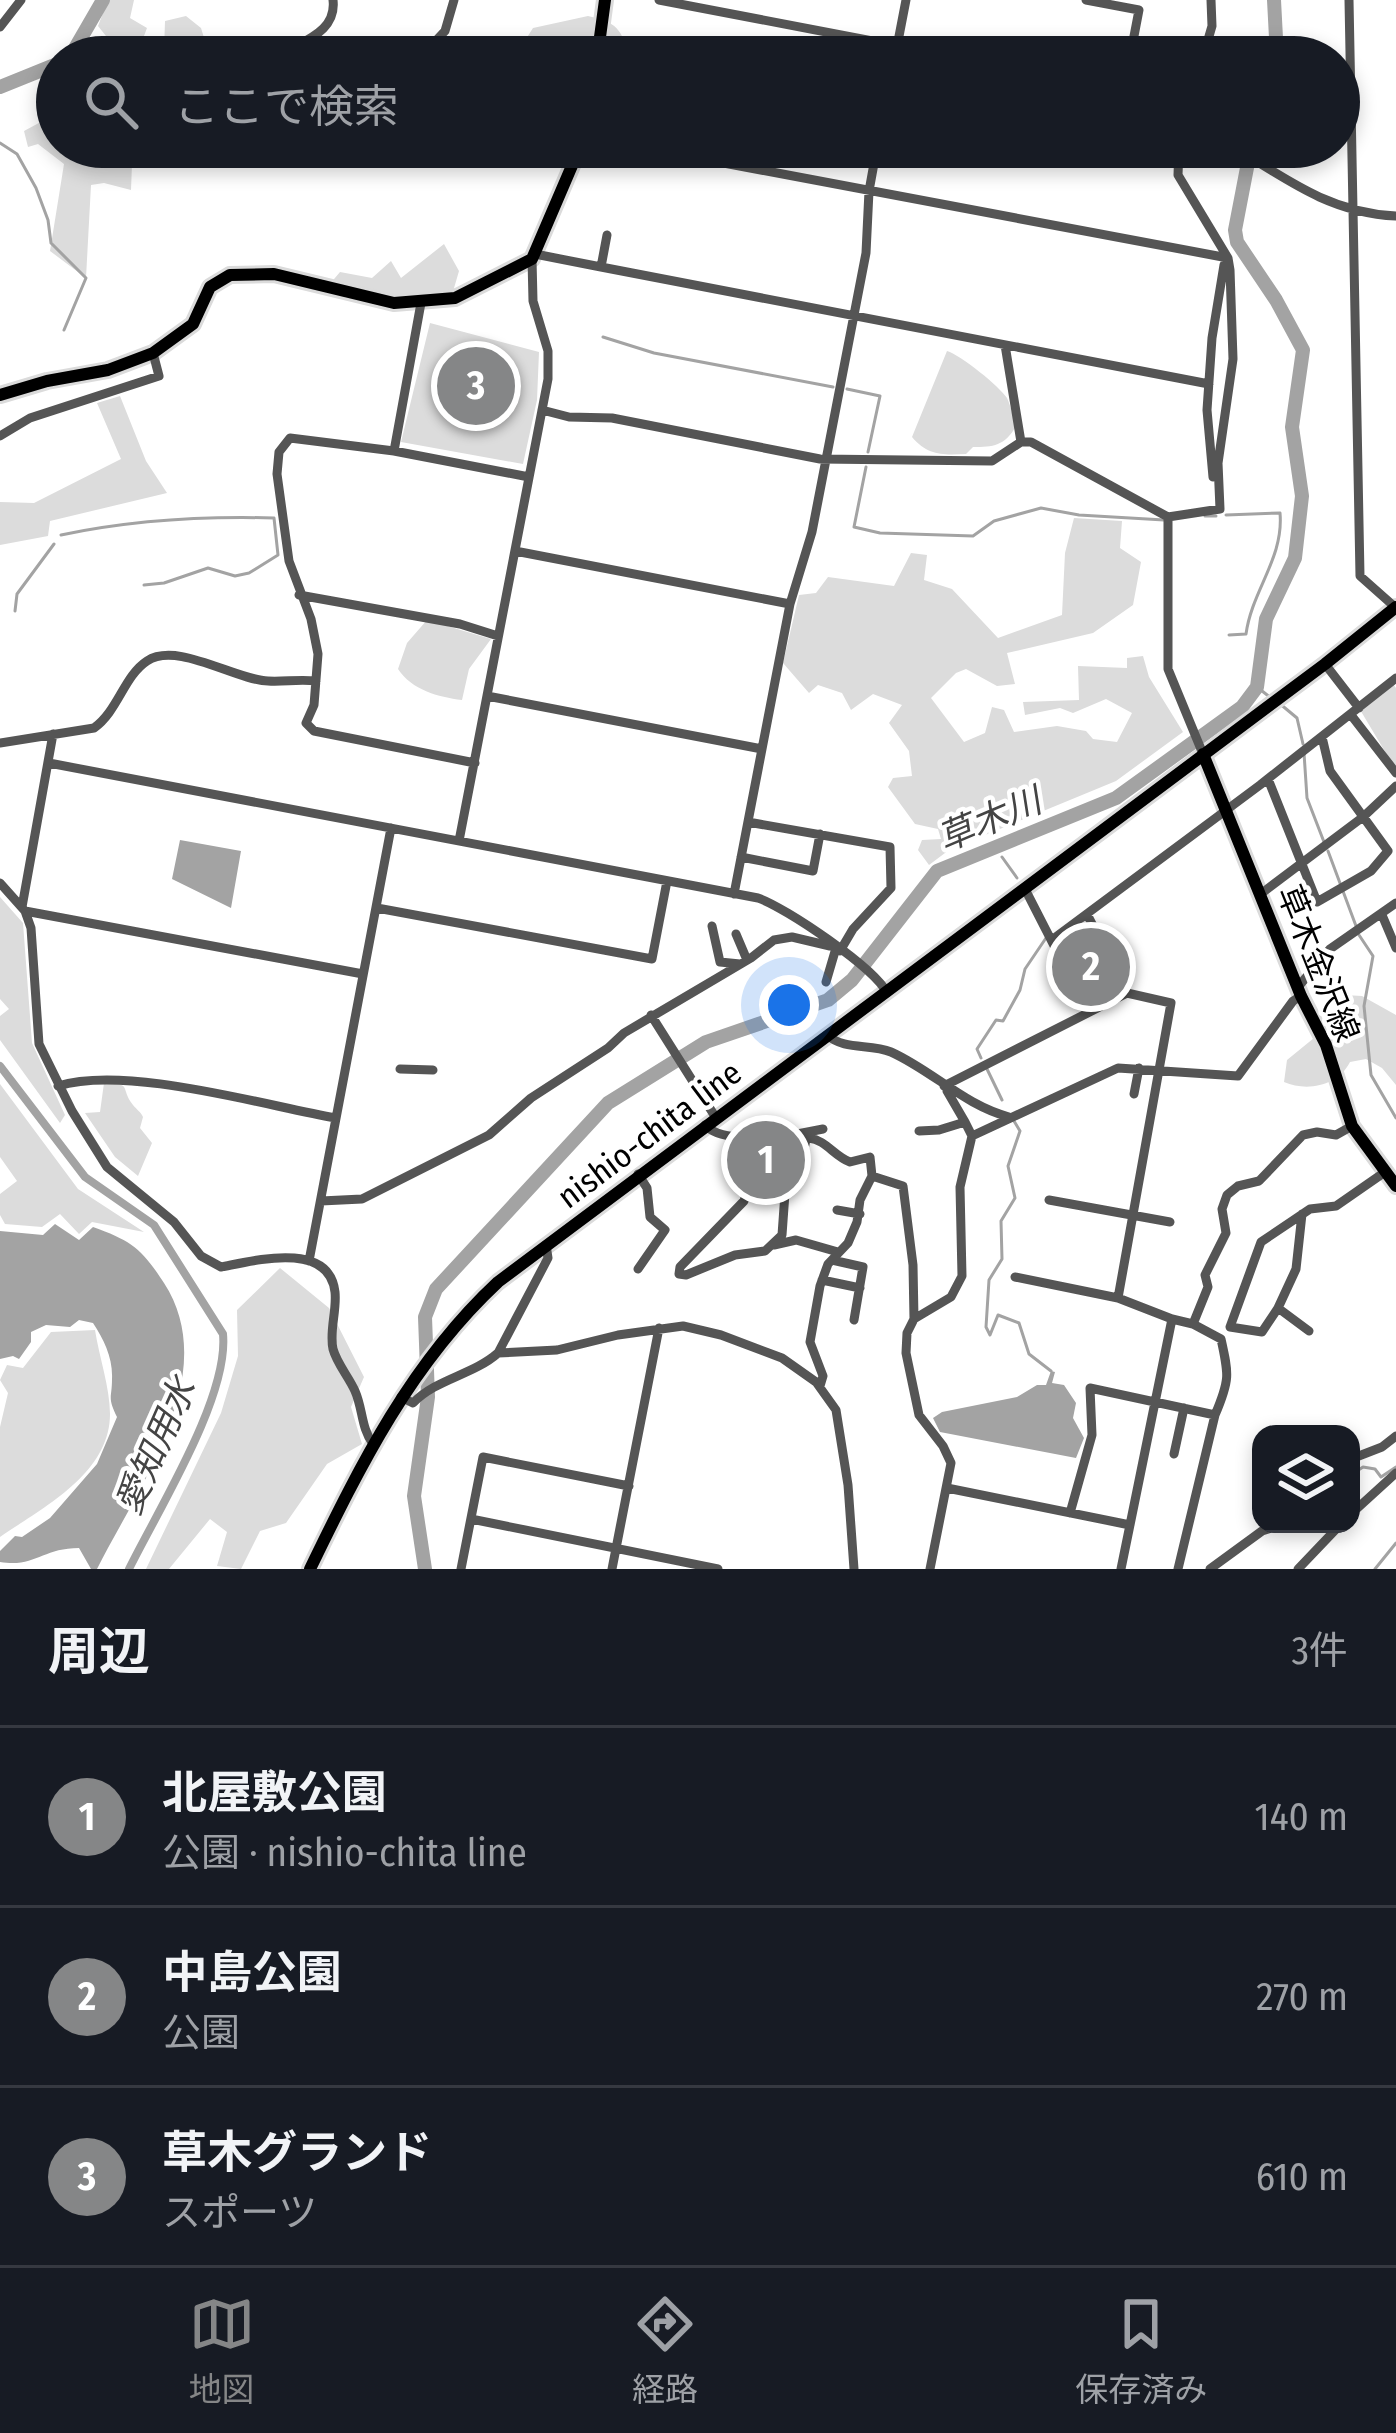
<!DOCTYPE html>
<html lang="ja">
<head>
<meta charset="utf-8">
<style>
	body { margin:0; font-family:"Fira Sans Condensed","Noto Sans JP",sans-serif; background:#20242c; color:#f1f3f6 }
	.controls { position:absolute; right:36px; bottom:36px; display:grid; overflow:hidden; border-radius:24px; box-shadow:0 6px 18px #0003 }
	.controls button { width:108px; height:108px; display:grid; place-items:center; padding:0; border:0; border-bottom:3px solid #363941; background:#171b24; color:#f1f3f6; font:60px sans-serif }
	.you { position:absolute; left:789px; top:1005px; width:42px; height:42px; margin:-30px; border:9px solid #fff; border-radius:50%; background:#1a73e8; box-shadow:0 0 0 18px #1a73e833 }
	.badge { display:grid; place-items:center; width:78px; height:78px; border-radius:50%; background:#858687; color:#fff; font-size:39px; font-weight:700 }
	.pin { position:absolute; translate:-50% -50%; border:6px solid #fff; box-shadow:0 3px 12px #0006 }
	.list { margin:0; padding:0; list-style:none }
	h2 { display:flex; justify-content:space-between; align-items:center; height:156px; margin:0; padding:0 48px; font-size:51px }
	h2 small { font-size:39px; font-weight:400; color:#9ea1a6 }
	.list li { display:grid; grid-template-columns:78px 1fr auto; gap:36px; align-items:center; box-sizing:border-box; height:180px; padding:0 48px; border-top:3px solid #363941 }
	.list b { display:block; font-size:45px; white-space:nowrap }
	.list p { margin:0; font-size:39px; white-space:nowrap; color:#9ea1a6 }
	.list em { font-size:39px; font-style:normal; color:#9ea1a6 }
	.icon { flex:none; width:66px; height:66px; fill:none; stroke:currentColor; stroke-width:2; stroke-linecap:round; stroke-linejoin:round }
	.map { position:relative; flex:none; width:1396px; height:1569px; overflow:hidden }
	.search { position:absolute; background:#171b24; box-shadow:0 6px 18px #0003; left:36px; right:36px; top:36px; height:132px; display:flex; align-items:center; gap:30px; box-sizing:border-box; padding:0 42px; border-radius:66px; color:#9ea1a6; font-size:45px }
	.sheet { height:696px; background:#171b24 }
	nav { display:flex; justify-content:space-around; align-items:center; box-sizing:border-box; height:168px; border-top:3px solid #363941; background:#171b24; font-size:33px; color:#9ea1a6 }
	nav a { display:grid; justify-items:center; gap:6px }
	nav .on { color:#858687 }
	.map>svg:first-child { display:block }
</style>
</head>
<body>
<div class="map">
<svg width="1396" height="1569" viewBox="0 0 1396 1569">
	<rect width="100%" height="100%" fill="#fff"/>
	<!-- green -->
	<path fill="#dcdcdc" d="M 108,0 L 134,0 L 130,18 L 147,28 L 136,57 L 103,57 L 106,36 L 98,26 Z
		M 186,16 L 201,28 L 205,41 L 198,57 L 171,57 L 164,52 L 165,21 Z
		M 588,16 C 616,22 623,29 628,57 L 548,57 L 527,47 L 526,39 L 533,28 Z
		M 57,95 L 57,147 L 120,147 L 132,164 L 131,190 L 104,183 L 91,185 L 86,278 L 50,251 L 64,164 L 38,144 L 28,147 L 24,131 L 50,117 L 47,96 Z
		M 444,244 L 459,271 L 452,295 L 411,301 L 329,285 L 340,272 L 372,278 L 391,261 L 401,278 Z
		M 430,323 L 539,352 L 537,400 L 523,464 L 401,442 Z
		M 947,351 C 961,355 1000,387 1007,398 C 1011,406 1013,418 1016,426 C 1005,446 993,447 973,447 L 966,454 C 943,455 928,456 912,437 Z
		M 120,396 L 146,461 L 167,493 L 50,521 L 48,536 L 0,545 L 0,502 L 34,503 L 121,459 L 97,403 Z
		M 1074,518 L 1122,521 L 1120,548 L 1141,562 L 1133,605 L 1093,633 L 1007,653 L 1015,684 L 997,686 L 966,669 L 956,673 L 931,698 L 964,742 L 985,733 L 992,707 L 1004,710 L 1014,732 L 1057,726 L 1086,731 L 1093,739 L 1117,742 L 1132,713 L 1106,699 L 1073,713 L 1060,708 L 1025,715 L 1023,702 L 1079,700 L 1078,666 L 1127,668 L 1127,658 L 1143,656 L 1149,677 L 1183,732 L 1116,781 L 949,850 L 929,865 L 918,850 L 922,840 L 941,839 L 938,829 L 915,824 L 888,787 L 893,778 L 912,776 L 909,751 L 889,723 L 902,705 L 873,694 L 851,710 L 842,693 L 818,685 L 809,693 L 783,663 L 799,595 L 816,593 L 828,577 L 894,586 L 911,553 L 927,555 L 924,580 L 952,589 L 998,638 L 1062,615 L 1065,553 Z
		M 427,620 L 491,639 L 469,669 L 462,700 C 438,697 412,690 398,669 L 407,643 Z
		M 1391,681 L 1396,688 L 1396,770 L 1359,708 Z
		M 0,897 L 23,923 L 32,1043 L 65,1115 L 60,1123 L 0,1040 L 0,1016 L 9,1009 L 0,999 Z
		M 1087,919 L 1124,991 L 1094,1006 L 1058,944 Z
		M 1344,995 L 1362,996 L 1396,1015 L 1396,1085 L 1382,1068 L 1366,1059 L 1350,1062 C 1338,1086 1307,1092 1284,1082 L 1287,1060 L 1325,1029 Z
		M 104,1083 C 134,1084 119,1087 133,1105 C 136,1109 141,1112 143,1117 L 140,1128 L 152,1143 L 138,1176 L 115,1157 L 85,1113 L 100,1112 Z
		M 0,1084 L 78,1189 L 144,1232 L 92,1222 L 79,1234 L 60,1214 L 42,1227 L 5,1224 L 0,1215 L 0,1194 L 17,1181 L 0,1157 Z
		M 280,1268 L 329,1308 L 364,1377 L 351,1407 L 362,1444 L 327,1464 L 286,1523 L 260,1531 L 241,1569 L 217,1566 L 227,1532 L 210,1519 L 169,1569 L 146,1569 L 221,1413 L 238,1356 L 237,1310 Z
		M 95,1330 C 99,1356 110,1388 110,1414 C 110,1474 42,1508 0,1537 L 0,1427 L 8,1393 L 0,1380 L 7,1365 L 23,1368 L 51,1332 Z"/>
	<!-- water -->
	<path fill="#a3a3a3" d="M 180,840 L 241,851 L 231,908 L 172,879 Z
		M 55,1224 L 79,1240 L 93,1227 C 132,1241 142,1249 164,1283 C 223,1374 138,1487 97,1569 L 91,1569 L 79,1548 C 42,1548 35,1568 0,1562 L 0,1551 L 15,1536 L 22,1537 L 50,1518 L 97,1464 L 117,1417 C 107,1396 112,1399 112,1379 C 113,1358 104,1340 93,1323 L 79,1320 L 70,1327 L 46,1325 L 31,1332 L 31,1342 L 19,1359 L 13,1356 L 0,1359 L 0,1231 L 43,1235 Z
		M 1051,1371 L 1055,1372 L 1052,1383 L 1064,1385 L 1076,1403 L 1073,1418 L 1084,1438 L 1076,1458 L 940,1432 L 933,1418 L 942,1412 L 1017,1397 L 1037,1385 L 1046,1385 Z"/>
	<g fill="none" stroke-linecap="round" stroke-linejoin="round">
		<!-- stream -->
		<path stroke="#a3a3a3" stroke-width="3" d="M 0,143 L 17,154 L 36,188 L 48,220 L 51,243 L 86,278 L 64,330
			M 603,337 L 654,353 L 833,387
			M 847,389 L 880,396 L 868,452
			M 866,467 L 854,527 L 880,533 L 973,536 L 994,521 L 1041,508 L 1079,515 L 1164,520
			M 1226,515 L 1280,513 C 1284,558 1252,590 1246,634 L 1229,635
			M 1205,516 L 1216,516
			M 61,535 C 132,520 202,516 274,518 L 278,555 L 249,573 L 235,576 L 208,568 L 164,583 L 144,585
			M 15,611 L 17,594 L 54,544
			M 1257,687 L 1271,698
			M 1279,703 L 1297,718 L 1303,744
			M 1304,753 L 1307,798 L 1324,842
			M 1328,851 L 1356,926
			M 1002,857 L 1017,878
			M 1359,935 L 1373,956 L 1364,1006 L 1371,1075 L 1396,1118
			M 981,1058 L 977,1049 L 996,1020 L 1003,1021 L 1020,990 L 1025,969 L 1046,938
			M 987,1069 L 1002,1100
			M 1014,1121 L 1020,1131 L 1008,1166 L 1015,1198 L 1001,1221 L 1002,1259 L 989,1280 L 986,1327 L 990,1335 L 998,1315 L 1019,1323 L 1029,1354 L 1051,1371
			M 1351,1475 L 1363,1467 L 1375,1469 L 1381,1477 L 1396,1467
			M 1375,1569 L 1396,1543"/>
		<!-- canal -->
		<path stroke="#a3a3a3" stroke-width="8" d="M 0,1066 L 85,1177 L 154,1225 L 223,1334 C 229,1397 158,1510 129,1569"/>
		<!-- river -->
		<path stroke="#a3a3a3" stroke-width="14" d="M 1274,0 L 1277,57
			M 70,57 L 103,0
			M 0,87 L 57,64
			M 425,1569 L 414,1496 L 428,1397 L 425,1317 L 436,1289 L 608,1103 L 706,1042 L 828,1000 L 852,980 L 937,871 L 1116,798 L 1242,707 L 1257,687 L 1266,619 L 1295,558 L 1302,496 L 1292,427 L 1303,350 L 1276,300 L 1237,242 L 1235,230 L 1251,147"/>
		<defs>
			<path id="major" d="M 592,57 L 600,37 L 605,0
				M 0,395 L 47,381 L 108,370 L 153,353 L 193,324 L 210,287 L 230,275 L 274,274 L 394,303 L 455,298 L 532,259 L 580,147
				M 1203,754 L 1301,996 L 1326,1045 L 1352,1126 L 1396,1186
				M 310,1569 C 361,1464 411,1363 498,1282 L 1325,664 L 1396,607"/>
		</defs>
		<!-- major casing -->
		<use href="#major" stroke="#dbdbdb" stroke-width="18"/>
		<!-- minor -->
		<path stroke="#555" stroke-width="9" d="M 659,0 L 956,57
			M 1086,0 L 1139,10 L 1130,57
			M 1349,0 L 1360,576 L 1396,608
			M 0,27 L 21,0
			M 278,57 C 301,41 337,33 333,0
			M 313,57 C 353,50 389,41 431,46 L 445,31 L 454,0
			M 895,57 L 906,0
			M 1203,57 L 1212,26 L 1211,0
			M 639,147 L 1228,258
			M 1234,147 C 1287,180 1331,213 1396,216
			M 607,235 L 601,267 L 1209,384
			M 535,254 L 601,267
			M 1005,345 L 1021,442
			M 542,410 L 569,417 L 612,418 L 820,459 L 992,461 L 1021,442 L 1031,442 L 1168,517 L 1220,509 L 1218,463 L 1233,359 L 1230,270 L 1228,258 L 1178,175 L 1179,147
			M 0,436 L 30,418 L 159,376 L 153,353
			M 394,451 L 421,303
			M 1213,477 L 1207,410 L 1212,338 L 1224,265 L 1228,258
			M 1168,517 L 1168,669 L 1203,754
			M 515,551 L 790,604
			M 299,595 L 460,624 L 498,636
			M 1325,664 L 1359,708
			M 487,696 L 762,749
			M 1351,715 L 1396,773
			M 0,743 L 94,728 C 118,711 124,676 147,661 C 177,641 235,680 268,681 C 284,682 299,679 316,681
			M 49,763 L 758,898 C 785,907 875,968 887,993
			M 475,763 L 314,731 L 306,723 L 314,705 L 318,654 L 311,619 L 289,561 L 277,474 L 279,452 L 290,438 L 394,451 L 529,477
			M 1268,779 L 1317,902 L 1371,871 L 1388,851 L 1330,771 L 1322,737
			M 748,822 L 890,847 L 891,888 L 853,929 L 840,951
			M 459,841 L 548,379 L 548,351 L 533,301 L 532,259
			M 741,857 L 813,871 L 820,834
			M 0,883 L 25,911 L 31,928 L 39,1044 L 72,1111 L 107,1167 L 174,1222 L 201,1256 L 221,1267 C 253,1261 329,1240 335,1292 C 337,1311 329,1331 333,1349 C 337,1364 349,1377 355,1391 C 363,1409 361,1428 373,1444
			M 1025,889 L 1088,1012
			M 1262,893 L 1363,817 L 1396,786
			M 734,894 L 790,604 L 812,532 L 866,253 L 869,191 L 877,147
			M 22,907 L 53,734
			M 377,908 L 652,959 L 667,881
			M 25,911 L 363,974
			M 1087,914 L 1127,993
			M 1382,915 L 1396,948
			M 712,926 L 720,962 L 740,964
			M 736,934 L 747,960
			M 1053,939 L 1260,785 L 1396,678
			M 826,982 L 836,948
			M 1298,987 L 1330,949 L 1396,903
			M 651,1015 L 716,1118
			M 827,1035 C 845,1051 870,1043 891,1052 C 933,1071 964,1105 1009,1117
			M 400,1069 L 433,1070
			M 58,1086 C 127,1065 262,1105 336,1118
			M 944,1086 L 1127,993 L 1171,1003 L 1118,1298 L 1172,1319 L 1121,1569
			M 947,1091 L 965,1122
			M 1134,1094 L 1139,1068
			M 705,1125 C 723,1145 783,1136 809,1138 C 826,1140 834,1156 850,1162 L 870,1157 L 872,1176 L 860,1200 L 857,1222 L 848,1243 L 828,1264 L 820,1286 L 810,1342 L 823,1376 L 820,1386
			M 787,1136 L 823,1129
			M 972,1136 L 1118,1068 L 1238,1076 L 1293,1001 L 1301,996
			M 801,1166 L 806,1139
			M 751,1171 L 779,1176 L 785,1193 L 782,1235 L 765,1251 L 735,1255 L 686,1275 L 679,1274 L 680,1267 L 744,1201 L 763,1139
			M 872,1176 L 903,1186 L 913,1265 L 914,1319 L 907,1333 L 906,1353 L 919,1415 L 943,1446 L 951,1463 L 930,1569
			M 1049,1200 L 1170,1222
			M 321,1201 L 362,1199 L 489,1135 L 531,1098 L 608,1048 L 624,1033 L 751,958 L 774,940 L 792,937 L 830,946
			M 837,1210 L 860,1214
			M 774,1245 L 796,1240 L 838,1252
			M 832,1260 L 863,1267 L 854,1320
			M 309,1261 L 391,828
			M 638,1269 L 665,1230 L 650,1217 L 647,1188 L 638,1174
			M 1015,1277 L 1118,1298
			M 822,1280 L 860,1288
			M 1278,1308 L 1296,1269 L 1302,1214
			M 914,1319 L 951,1297 L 962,1276 L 960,1187 L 972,1136 L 965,1122 L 939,1130 L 919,1131
			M 1172,1319 L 1193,1324 L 1208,1287 L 1205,1275 L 1226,1233 L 1222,1209 L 1227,1195 L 1238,1186 L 1259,1181 L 1303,1135 L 1317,1132 L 1336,1135 L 1352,1126
			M 1193,1324 L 1221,1339 C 1229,1375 1230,1380 1215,1415
			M 1309,1331 L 1278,1308 L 1262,1332 L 1230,1327 L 1261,1242 L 1310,1209 L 1336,1206 L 1385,1172
			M 498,1353 L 557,1350 L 618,1335 L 683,1326 L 721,1335 L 782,1358 L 816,1382 L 836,1410 L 848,1485 L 854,1569
			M 401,1397 L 413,1403 C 436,1379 473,1375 498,1353 L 548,1258 L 546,1245
			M 1174,1454 L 1184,1408
			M 1351,1459 L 1382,1447 L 1396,1436
			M 947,1488 L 1130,1525
			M 1070,1513 L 1092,1435 L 1090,1388 L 1215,1415 L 1178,1569
			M 1351,1514 L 1396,1473
			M 471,1519 L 718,1569
			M 461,1569 L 483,1457 L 629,1486
			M 612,1569 L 659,1328
			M 1210,1569 L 1262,1531 L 1283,1524
			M 1298,1569 L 1341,1524"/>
		<!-- major -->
		<use href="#major" stroke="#000" stroke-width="12"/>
	</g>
	<g text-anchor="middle" stroke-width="9" stroke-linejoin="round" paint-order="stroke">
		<!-- street labels -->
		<g font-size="33" fill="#000" stroke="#fff">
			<text transform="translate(1319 963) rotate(68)" y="12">草木金沢線</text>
			<text transform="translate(649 1134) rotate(-37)" y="12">nishio-chita line</text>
		</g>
		<!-- water labels -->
		<g font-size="36" font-style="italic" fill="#444" stroke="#fff">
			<text transform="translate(989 819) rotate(-23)" y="13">草木川</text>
			<text transform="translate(155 1446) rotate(-66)" y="13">愛知用水</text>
		</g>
	</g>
</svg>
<div class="controls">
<button><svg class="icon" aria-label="layers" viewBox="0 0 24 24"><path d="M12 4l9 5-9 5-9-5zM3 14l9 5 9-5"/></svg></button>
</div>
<div class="you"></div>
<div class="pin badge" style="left:766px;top:1160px">1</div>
<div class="pin badge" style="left:1091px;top:967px">2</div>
<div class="pin badge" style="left:476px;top:386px">3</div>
<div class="search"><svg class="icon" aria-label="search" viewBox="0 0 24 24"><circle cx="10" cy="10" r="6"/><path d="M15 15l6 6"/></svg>ここで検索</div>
</div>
<section class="sheet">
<h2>周辺<small>3件</small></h2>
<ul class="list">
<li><span class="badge">1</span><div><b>北屋敷公園</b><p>公園 · nishio-chita line</p></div><em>140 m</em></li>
<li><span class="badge">2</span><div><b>中島公園</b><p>公園</p></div><em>270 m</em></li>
<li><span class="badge">3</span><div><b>草木グランド</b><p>スポーツ</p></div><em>610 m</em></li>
</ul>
</section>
<nav>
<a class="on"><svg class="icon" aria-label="map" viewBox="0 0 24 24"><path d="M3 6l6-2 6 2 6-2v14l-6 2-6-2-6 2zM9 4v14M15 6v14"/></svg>地図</a>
<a><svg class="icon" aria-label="directions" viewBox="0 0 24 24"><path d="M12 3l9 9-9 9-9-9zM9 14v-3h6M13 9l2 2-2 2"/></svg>経路</a>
<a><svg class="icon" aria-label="saved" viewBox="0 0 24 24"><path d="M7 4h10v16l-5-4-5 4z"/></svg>保存済み</a>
</nav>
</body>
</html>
